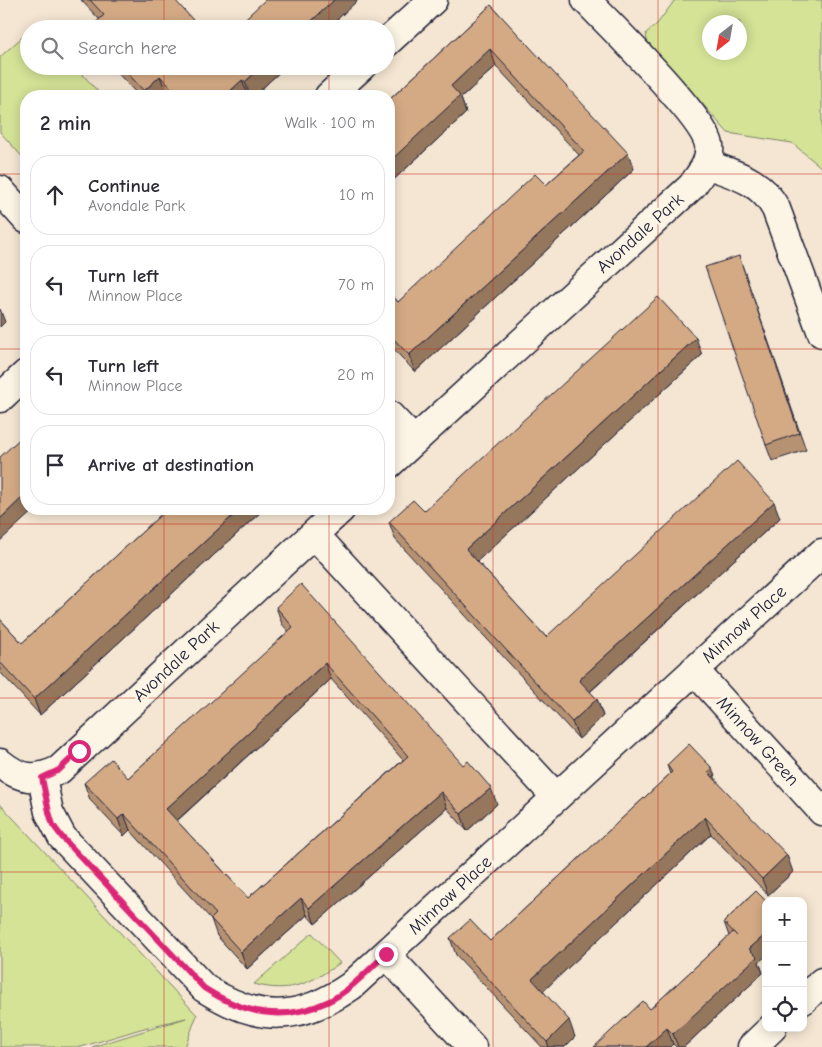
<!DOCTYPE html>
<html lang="en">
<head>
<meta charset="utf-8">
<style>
	body { margin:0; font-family:"Comic Neue",sans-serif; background:#f2f2f3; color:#2b2b33 }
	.controls { position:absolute; right:15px; bottom:15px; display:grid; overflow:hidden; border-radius:10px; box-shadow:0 2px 12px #0003 }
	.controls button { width:45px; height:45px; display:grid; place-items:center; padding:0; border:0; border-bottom:1px solid #e1e1e2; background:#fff; color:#2b2b33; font:25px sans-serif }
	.compass { position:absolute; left:702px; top:15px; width:45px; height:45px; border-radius:50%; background:#fff; box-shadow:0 2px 12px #0003; rotate:211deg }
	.stop { position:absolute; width:15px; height:15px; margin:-11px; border:4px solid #db2777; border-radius:50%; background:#fff }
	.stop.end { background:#db2777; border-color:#fff; box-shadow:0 1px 5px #0008 }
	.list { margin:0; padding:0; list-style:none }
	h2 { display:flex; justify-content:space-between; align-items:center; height:65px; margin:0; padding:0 20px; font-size:21px }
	h2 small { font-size:16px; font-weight:400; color:#7c7c81 }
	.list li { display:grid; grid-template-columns:32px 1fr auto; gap:15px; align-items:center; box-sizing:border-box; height:80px; margin:0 10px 10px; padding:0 10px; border:1px solid #e1e1e2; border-radius:20px }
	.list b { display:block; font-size:19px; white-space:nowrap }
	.list p { margin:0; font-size:16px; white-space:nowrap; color:#7c7c81 }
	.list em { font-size:16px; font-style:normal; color:#7c7c81 }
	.icon { flex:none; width:28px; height:28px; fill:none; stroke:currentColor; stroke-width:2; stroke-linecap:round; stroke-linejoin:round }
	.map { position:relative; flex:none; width:822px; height:1047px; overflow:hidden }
	.search { position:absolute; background:#fff; box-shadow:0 2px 12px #0003; left:20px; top:20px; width:375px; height:55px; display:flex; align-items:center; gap:12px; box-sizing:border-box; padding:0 18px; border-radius:28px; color:#7c7c81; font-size:19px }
	.panel { position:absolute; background:#fff; box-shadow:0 2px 12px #0003; left:20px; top:90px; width:375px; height:425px; border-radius:20px }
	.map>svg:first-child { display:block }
</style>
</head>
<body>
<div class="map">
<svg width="822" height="1047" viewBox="0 0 822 1047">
	<rect width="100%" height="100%" fill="#f4e6d2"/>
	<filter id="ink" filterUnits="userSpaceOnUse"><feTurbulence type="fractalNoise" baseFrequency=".02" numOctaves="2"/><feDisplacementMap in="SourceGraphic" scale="10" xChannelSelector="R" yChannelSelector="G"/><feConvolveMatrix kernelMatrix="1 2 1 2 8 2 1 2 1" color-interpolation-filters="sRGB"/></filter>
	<g filter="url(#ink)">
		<!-- green -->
		<path fill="#d4e396" stroke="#7b8268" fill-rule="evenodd" d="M 675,0 L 822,0 L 822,168 L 792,143 L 728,133 L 647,41 L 646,33 L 657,24 ZM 710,22 L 740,22 L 740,52 L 710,52 Z
			M 29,31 L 29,66 L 75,66 L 102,96 L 26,96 L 26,161 L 0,132 L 0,57 Z
			M 0,804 L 197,1015 L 185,1047 L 92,1047 L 186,1018 L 144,1028 L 81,1047 L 0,1047 Z
			M 312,933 L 340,963 C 311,983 290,994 254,984 Z"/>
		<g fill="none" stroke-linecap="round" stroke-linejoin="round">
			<defs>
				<path id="minor" d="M 386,43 L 433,0
					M 329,96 L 362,66
					M 706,164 C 736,175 761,180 776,209 L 822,333
					M 0,190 L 26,219
					M 0,398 L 26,374
					M 389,415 L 414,441
					M 389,464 L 692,186 C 701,173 711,162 709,145 C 705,118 610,25 586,0
					M 314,534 L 556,797
					M 694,670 L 822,811
					M 0,763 C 21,780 35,781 59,770 L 341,509
					M 42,778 L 49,812 L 62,837 L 204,988 C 257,1022 298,1023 351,986 L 822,553
					M 386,954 L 472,1047
					M 803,1000 L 822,982
					M 752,1047 L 772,1028"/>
			</defs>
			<!-- minor casing -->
			<use href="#minor" stroke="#22223b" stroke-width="31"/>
			<!-- minor -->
			<use href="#minor" stroke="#fcf5e5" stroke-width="28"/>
		</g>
		<!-- wall -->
		<path fill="#b69272" stroke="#22223b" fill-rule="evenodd" d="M 81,0 L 175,0 L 99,19 Z
			M 491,5 L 634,169 L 415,372 L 389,344 L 389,292 L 398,302 L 546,185 L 579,155 L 496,66 L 461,98 L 466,113 L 389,184 L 389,100 Z
			M 111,66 L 286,66 L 254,96 L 169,96 L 166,92 L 161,96 L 139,96 Z
			M 739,256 L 806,450 L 772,461 L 766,445 Z
			M 702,355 L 477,561 L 546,637 L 780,518 L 590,692 L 597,699 L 603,716 L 579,739 L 395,539 L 389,522 L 424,511 Z
			M 167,509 L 264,509 L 40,715 L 0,672 L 0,619 L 22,643 Z
			M 276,607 L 497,804 L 467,831 L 447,808 L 315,924 L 307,915 L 247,969 L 217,936 L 211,919 L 130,830 L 124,836 L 90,800 L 84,783 L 128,778 L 289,632 L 282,624 ZM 331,679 L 403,760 L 248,898 L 177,821 Z
			M 667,765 L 717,782 L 793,872 L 768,895 L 711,834 L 543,991 L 575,1037 L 565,1047 L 542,1047 L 456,955 L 450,938 L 490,941 L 670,774 Z
			M 756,891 L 759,962 L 763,973 L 684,1047 L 676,1047 L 673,1044 L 670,1047 L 594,1047 L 650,1009 L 729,936 L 724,922 Z"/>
		<!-- shaded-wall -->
		<path fill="#94775d" stroke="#22223b" d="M 334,0 L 358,0 L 327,29 L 303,29 Z
			M 490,49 L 496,66 L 461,98 L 466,113 L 389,184 L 389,162 L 451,86 Z
			M 262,66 L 286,66 L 254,96 L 250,96 L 245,82 Z
			M 160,76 L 166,92 L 161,96 L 146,96 L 144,91 Z
			M 242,80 L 248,96 L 225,96 Z
			M 628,153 L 634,169 L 415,372 L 409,355 Z
			M 0,309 L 5,322 L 0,327 Z
			M 696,338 L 702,355 L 472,566 L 466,549 Z
			M 26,494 L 26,509 L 35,509 L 0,541 L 0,519 Z
			M 774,502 L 780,518 L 585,696 L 579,680 Z
			M 240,509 L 264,509 L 40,715 L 34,699 Z
			M 325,663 L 331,679 L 172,825 L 166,809 Z
			M 597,699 L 603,716 L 579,739 L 572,722 Z
			M 712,768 L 718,785 L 708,772 Z
			M 491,788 L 497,804 L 467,831 L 461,814 Z
			M 441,792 L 447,808 L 315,924 L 309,908 Z
			M 124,814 L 130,830 L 124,836 L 118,819 Z
			M 705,817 L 711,834 L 538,996 L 532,979 Z
			M 787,855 L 793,872 L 768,895 L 762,879 Z
			M 301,898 L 307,915 L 247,969 L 241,952 Z
			M 766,934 L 766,956 L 759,962 L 763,973 L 684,1047 L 678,1047 L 673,1034 L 749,949 Z
			M 569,1020 L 575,1037 L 565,1047 L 549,1047 L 547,1042 Z
			M 667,1028 L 673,1044 L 670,1047 L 646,1047 Z"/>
		<!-- building -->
		<path fill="#d4aa85" stroke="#22223b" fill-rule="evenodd" d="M 90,0 L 175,0 L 201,29 L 89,29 L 104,15 Z
			M 265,0 L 334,0 L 303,29 L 234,29 Z
			M 491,5 L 628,153 L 409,355 L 389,334 L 389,292 L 398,302 L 535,174 L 546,185 L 584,151 L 490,49 L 451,86 L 460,96 L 389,162 L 389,100 Z
			M 121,66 L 262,66 L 245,82 L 242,80 L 225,96 L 179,96 L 160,76 L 144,91 Z
			M 739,256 L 799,433 L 766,445 L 705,267 Z
			M 658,297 L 696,338 L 466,549 L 546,637 L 737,461 L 774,502 L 579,680 L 597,699 L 572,722 L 389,522 L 413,500 L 424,511 Z
			M 26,433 L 26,494 L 0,519 L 0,457 Z
			M 167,509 L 240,509 L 34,699 L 0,662 L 0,619 L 22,643 Z
			M 301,584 L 463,765 L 468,761 L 491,788 L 461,814 L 441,792 L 309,908 L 301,898 L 241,952 L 211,919 L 216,914 L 124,814 L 118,819 L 84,783 L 111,759 L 128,778 L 293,627 L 276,607 ZM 325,663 L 408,756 L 248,898 L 166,809 Z
			M 689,744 L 712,768 L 708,772 L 787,855 L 762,879 L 705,817 L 532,979 L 569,1020 L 547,1042 L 450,938 L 470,920 L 490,941 L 672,772 L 667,765 Z
			M 756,891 L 766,901 L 766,934 L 749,949 L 757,957 L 673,1034 L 667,1028 L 646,1047 L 594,1047 L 643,1001 L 650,1009 L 733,932 L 737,936 L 724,922 Z"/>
	</g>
	<g fill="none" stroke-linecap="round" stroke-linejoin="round" filter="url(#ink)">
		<!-- route -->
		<path stroke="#db2777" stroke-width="6" d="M 79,751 L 59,770 L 42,778 L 49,812 L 53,825 L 62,837 L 204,988 C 243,1013 282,1023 327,1002 C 349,992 368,970 386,954"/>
	</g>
	<!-- grid -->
	<path fill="none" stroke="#c8321e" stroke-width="1" stroke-opacity="0.55" d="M 164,0 L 164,29M 329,0 L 329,29M 493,0 L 493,1047M 658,0 L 658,1047M 164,66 L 164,96M 329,66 L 329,96M 0,174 L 26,174M 389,174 L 822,174M 0,349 L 26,349M 389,349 L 822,349M 164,509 L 164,1047M 329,509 L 329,1047M 0,524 L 822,524M 0,698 L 822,698M 0,872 L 822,872"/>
	<g text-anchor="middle" stroke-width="5" stroke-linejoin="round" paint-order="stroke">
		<!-- street labels -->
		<g font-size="18" fill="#22223b" stroke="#fcf5e5">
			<text transform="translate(640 233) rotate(-42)" y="6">Avondale Park</text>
			<text transform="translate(744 624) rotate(-42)" y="6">Minnow Place</text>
			<text transform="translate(176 661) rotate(-43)" y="6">Avondale Park</text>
			<text transform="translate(758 741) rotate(48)" y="6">Minnow Green</text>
			<text transform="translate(450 895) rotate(-43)" y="6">Minnow Place</text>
		</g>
	</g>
</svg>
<div class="controls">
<button>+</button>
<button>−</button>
<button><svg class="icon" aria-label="locate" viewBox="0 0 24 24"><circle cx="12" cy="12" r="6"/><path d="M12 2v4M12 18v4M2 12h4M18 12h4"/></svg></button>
</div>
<svg class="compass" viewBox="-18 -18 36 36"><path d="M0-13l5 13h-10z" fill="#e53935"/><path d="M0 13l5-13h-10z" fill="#7c7c81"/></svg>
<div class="stop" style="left:79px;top:751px"></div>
<div class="stop end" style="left:386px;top:954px"></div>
<div class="search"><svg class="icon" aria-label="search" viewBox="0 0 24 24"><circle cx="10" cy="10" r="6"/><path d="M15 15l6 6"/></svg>Search here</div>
<section class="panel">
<h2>2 min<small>Walk · 100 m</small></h2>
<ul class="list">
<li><svg class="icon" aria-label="ahead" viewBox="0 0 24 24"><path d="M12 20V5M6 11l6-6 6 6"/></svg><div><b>Continue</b><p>Avondale Park</p></div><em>10 m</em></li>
<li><svg class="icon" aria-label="left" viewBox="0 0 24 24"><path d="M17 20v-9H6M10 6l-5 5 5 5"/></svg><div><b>Turn left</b><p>Minnow Place</p></div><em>70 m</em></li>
<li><svg class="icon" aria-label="left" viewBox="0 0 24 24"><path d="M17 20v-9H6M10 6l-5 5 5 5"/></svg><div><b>Turn left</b><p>Minnow Place</p></div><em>20 m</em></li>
<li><svg class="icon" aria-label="arrive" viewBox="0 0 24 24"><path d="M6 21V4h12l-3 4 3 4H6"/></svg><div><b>Arrive at destination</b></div></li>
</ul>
</section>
</div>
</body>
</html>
